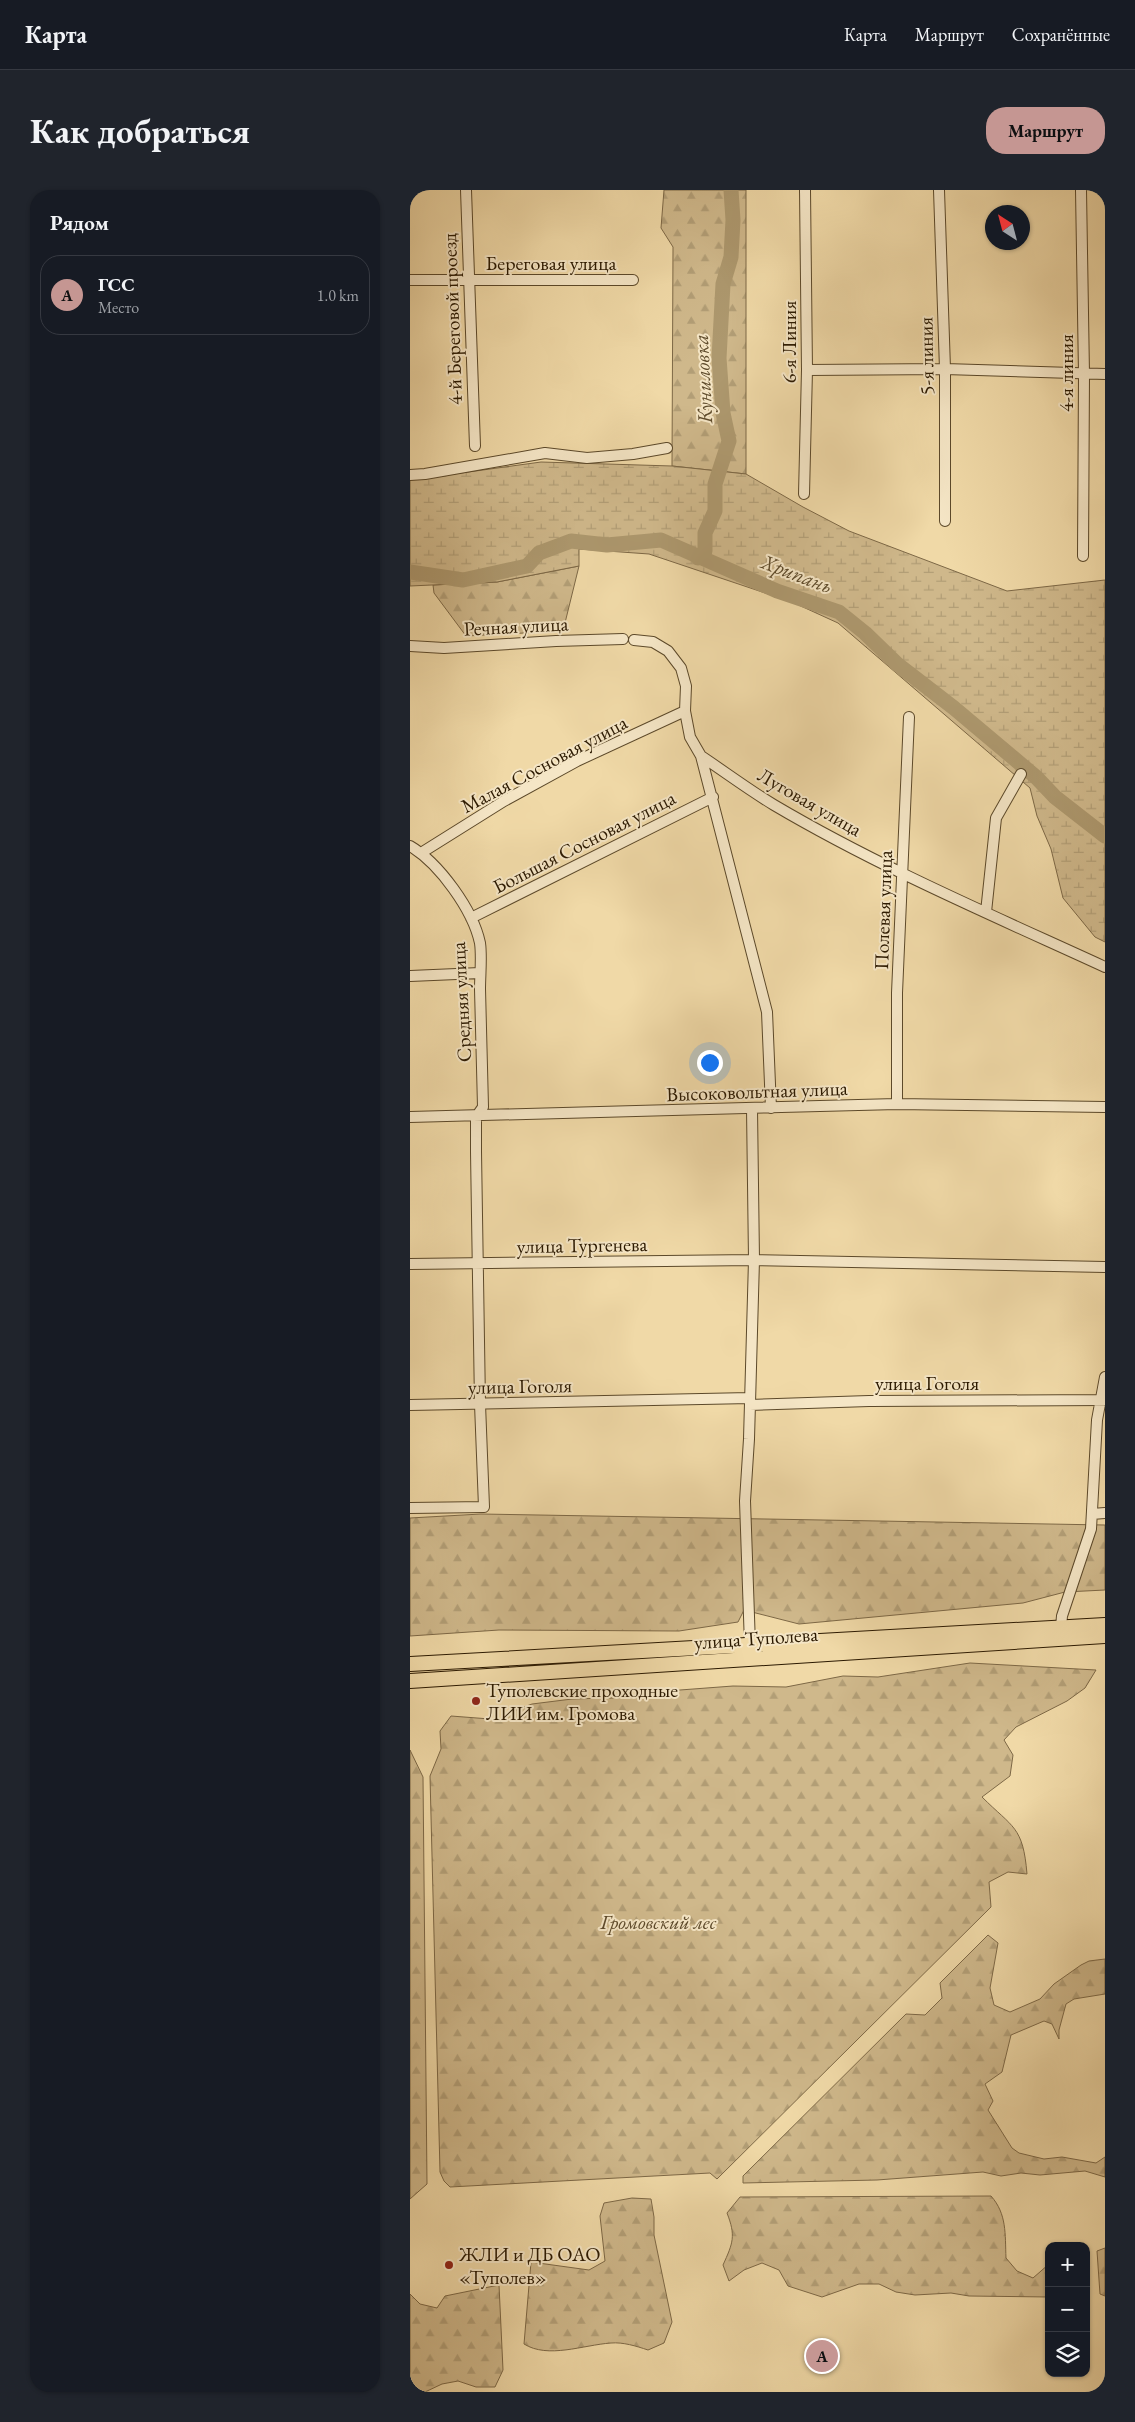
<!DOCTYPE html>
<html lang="ru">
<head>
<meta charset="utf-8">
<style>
	body { margin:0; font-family:"EB Garamond",serif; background:#20242c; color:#f1f3f6 }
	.controls { position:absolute; right:15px; bottom:15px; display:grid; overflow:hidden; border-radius:10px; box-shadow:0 1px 4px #0004 }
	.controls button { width:45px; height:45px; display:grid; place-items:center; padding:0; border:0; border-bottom:1px solid #363941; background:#171b24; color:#f1f3f6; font:25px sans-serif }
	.compass { position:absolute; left:575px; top:15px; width:45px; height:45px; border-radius:50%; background:#171b24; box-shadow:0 1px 4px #0004; rotate:324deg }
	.you { position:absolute; left:299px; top:872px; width:18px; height:18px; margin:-12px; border:4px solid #fff; border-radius:50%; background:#1a73e8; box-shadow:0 0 0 8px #1a73e833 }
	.badge { display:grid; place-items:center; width:32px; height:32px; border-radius:50%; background:#c59692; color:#111; font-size:16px; font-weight:700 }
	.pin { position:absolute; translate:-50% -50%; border:2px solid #fff; box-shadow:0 1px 5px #0006 }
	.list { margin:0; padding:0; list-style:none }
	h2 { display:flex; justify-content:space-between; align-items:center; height:65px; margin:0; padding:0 20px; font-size:21px }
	h2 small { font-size:16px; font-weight:400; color:#9ea1a6 }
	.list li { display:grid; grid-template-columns:32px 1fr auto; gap:15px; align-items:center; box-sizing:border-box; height:80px; margin:0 10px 10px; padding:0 10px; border:1px solid #363941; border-radius:20px }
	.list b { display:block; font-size:19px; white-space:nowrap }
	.list p { margin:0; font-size:16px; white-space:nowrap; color:#9ea1a6 }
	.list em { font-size:16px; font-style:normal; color:#9ea1a6 }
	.icon { flex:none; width:28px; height:28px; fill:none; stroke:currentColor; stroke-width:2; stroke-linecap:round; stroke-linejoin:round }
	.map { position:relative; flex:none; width:695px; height:2202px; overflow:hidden; border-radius:20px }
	header { display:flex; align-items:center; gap:30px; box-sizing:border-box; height:70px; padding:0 25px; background:#171b24; border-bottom:1px solid #363941 }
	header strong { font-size:24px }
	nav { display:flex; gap:28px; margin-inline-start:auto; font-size:18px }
	.intro { display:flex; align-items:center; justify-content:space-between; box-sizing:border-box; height:120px; padding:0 30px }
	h1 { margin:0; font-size:35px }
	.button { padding:12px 22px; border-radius:20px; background:#c59692; color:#111; font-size:18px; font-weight:700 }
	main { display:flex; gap:30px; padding:0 30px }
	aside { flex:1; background:#171b24; border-radius:20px; box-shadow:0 1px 4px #0004 }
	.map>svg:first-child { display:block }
</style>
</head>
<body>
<header>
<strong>Карта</strong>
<nav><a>Карта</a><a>Маршрут</a><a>Сохранённые</a></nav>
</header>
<div class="intro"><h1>Как добраться</h1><a class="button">Маршрут</a></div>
<main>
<aside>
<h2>Рядом<small></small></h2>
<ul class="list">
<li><span class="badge">A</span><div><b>ГСС</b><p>Место</p></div><em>1.0 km</em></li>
</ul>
</aside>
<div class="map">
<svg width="695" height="2202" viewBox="0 0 695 2202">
	<defs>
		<pattern id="forest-firs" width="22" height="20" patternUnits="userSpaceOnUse" patternTransform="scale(1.25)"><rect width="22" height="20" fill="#cfb88b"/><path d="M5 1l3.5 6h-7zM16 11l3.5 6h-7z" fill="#b29e76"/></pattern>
		<pattern id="wetland-marsh" width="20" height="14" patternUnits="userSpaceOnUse" patternTransform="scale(1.25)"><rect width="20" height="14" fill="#cfb88b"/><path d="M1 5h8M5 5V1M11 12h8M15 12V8" fill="none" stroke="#b29e76"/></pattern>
	</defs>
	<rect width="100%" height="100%" fill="#f0d9a7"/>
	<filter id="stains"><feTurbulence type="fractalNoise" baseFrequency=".004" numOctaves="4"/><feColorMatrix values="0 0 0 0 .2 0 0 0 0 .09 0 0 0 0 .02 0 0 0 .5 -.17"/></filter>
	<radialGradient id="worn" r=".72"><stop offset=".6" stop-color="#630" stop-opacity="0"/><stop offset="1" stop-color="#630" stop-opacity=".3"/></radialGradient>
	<!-- forest -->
	<path fill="url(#forest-firs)" stroke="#7d6846" d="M 254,0 L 336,0 L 336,284 L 262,276 L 263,57 L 251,38 Z
		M 169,376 L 153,441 L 56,446 L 24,403 L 23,395 L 87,392 Z
		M 71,1324 L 695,1335 L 695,1400 L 655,1402 L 613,1413 L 389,1434 L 334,1420 L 328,1432 L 269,1441 L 89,1440 L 0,1446 L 0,1328 Z
		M 560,1473 L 686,1480 L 675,1498 L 657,1511 L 606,1537 L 594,1550 L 603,1565 L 600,1586 L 572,1607 C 603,1638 613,1636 617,1684 L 598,1682 L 579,1692 L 581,1717 L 307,1989 L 300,1983 L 40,1997 L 34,1991 L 30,1982 L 20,1586 L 31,1559 L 30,1541 L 41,1526 L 93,1530 L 106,1520 L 122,1514 L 162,1509 L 235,1507 L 270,1500 L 323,1496 L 376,1497 L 433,1486 L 468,1487 Z
		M 0,1560 L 13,1587 L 17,1994 L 0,2009 Z
		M 578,1745 L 588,1753 L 580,1798 L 584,1815 L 600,1822 L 630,1809 L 644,1794 L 671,1775 L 679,1771 L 695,1769 L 695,1804 L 664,1809 L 656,1814 L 649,1840 L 649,1849 L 642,1834 L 634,1831 L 601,1845 L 592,1882 L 575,1894 L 583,1911 L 578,1920 L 602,1958 L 609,1963 L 634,1969 L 652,1967 L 686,1973 L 695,1967 L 695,1987 L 675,1981 L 630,1985 L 611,1983 L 591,1986 L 573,1982 L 467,1990 L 333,1993 L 333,1986 L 496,1824 L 515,1825 L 532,1808 L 530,1793 Z
		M 581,2006 C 597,2024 595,2044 596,2068 L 607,2081 L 623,2088 L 639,2074 L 639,2107 L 559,2106 L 541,2103 L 505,2105 L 486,2102 L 469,2094 L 449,2094 L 412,2107 L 378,2096 L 369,2080 L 352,2073 L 334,2080 L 319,2091 L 313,2075 C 323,2053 326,2046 317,2023 L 330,2007 Z
		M 222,2008 L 241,2009 L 244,2027 L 244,2045 L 262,2132 L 254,2153 L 238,2160 C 226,2156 213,2152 201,2153 C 173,2155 138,2169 114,2154 L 121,2072 L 179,2080 L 195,2071 L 190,2026 L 194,2013 Z
		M 695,2058 L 695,2106 L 690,2104 L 687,2061 Z
		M 89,2095 L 93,2180 L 85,2197 L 66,2197 L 48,2191 L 32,2194 L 15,2202 L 0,2202 L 0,2104 L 10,2114 L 27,2118 L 35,2106 Z"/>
	<!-- wetland -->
	<path fill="url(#wetland-marsh)" stroke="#7d6846" d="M 131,272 L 262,276 L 336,284 L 393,317 L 439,341 L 597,401 L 695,390 L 695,752 L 685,747 L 653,708 L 641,659 L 627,626 L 620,598 L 428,433 L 382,412 L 239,364 L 169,359 L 169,376 L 87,392 L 0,396 L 0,290 Z"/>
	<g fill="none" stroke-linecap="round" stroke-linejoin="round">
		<!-- river -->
		<path stroke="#ad986e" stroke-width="15" d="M 288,368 L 295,361 L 295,343 L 305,321 L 305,294 L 319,251 L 313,223 L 309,168 L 313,94 L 321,67 L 323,30 L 321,0
			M 0,382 L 53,390 L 117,376 L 129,363 L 161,351 L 197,355 L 251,350 L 367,401 L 429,422 L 455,443 L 487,474 L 544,518 L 626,587 L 645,607 L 695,646"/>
		<defs>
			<path id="minor" d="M 56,0 L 65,256
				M 529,0 L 535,179 L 535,331
				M 671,0 L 674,184 L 673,366
				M 0,90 L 223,90
				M 397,180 L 535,179 L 695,184
				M 0,285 L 15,284 L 135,263 L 177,268 L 223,264 L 257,258
				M 394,304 L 397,180 L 395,0
				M 224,450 L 243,452 L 258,461 L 271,478 L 276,496 L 275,521 L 280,547 L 291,566 L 357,822 L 361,918
				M 0,456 L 34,458 L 146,451 L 213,449
				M 291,566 C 315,582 339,600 364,615 C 469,677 584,726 695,777
				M 0,656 C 29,673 63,720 70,753 C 72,767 70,785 70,799 C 71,838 72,878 73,917 L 66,927 L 66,962 L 70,1214 L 74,1317 L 0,1318
				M 11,663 L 94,611 L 167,571 L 275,521
				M 576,722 L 586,628 L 611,584
				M 61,728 L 303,607
				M 0,786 L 70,783
				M 487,914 L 487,803 L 499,527
				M 0,927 L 487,914 L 695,917
				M 0,1074 L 344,1070 L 695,1077
				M 0,1215 L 340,1208
				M 340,1215 L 459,1211 L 695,1210
				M 682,1324 L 695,1323
				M 651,1437 L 652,1426 L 681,1339 L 687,1230 L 695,1187
				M 340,1455 L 335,1311 L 339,1249 L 344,1070 L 342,919"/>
			<path id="major" d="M 0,1474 L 695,1435
				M 0,1491 L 695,1446"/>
		</defs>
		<!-- minor casing -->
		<use href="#minor" stroke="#5c492a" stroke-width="12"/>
		<!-- major casing -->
		<use href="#major" stroke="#2b1900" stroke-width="16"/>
		<!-- minor -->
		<use href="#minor" stroke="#f5e6c6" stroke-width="10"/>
		<!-- major -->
		<use href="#major" stroke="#f0d9a7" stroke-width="14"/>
	</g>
	<!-- markers -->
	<g fill="#8f2418" stroke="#f5e6c6" stroke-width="2">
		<circle cx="66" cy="1511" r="5"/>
		<circle cx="39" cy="2075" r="5"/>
	</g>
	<g text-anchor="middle" stroke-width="4" stroke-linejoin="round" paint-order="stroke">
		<!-- street labels -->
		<g font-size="20" fill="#2b1900" stroke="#f5e6c6">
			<text x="141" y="80">Береговая улица</text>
			<text transform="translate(42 129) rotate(-92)" y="7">4-й Береговой проезд</text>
			<text transform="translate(379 152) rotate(-90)" y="7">6-я Линия</text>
			<text transform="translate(516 166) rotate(-91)" y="7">5-я линия</text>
			<text transform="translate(656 183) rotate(-90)" y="7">4-я линия</text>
			<text transform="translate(106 436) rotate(-3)" y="7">Речная улица</text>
			<text transform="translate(134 574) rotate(-28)" y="7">Малая Сосновая улица</text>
			<text transform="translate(400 612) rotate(30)" y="7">Луговая улица</text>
			<text transform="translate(174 652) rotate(-27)" y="7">Большая Сосновая улица</text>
			<text transform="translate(473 720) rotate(-88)" y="7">Полевая улица</text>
			<text transform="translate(51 812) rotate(-93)" y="7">Средняя улица</text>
			<text transform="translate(347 901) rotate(-2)" y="7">Высоковольтная улица</text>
			<text transform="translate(172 1055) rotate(-1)" y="7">улица Тургенева</text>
			<text x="517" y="1200">улица Гоголя</text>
			<text transform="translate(110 1196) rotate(-1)" y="7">улица Гоголя</text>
			<text transform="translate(346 1448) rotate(-4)" y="7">улица Туполева</text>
		</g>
		<!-- poi labels -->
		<g font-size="20" fill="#2b1900" stroke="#f5e6c6" text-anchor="start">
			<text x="76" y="1507">Туполевские проходные<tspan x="76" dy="23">ЛИИ им. Громова</tspan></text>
			<text x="49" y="2071">ЖЛИ и ДБ ОАО<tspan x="49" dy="23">«Туполев»</tspan></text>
		</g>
		<!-- park labels -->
		<g font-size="20" font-style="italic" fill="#5c492a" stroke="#f5e6c6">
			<text x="248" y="1739">Громовский лес</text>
		</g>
		<!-- water labels -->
		<g font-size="21" font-style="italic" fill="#5f4c2c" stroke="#f5e6c6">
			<text transform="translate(293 189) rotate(-93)" y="7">Куниловка</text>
			<text transform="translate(387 384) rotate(21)" y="7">Хрипань</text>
		</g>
	</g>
	<rect width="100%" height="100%" filter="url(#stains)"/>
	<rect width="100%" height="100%" fill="url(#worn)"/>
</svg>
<div class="controls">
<button>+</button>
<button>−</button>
<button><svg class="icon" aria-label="layers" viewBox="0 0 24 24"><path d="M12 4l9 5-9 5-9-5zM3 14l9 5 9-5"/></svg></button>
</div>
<svg class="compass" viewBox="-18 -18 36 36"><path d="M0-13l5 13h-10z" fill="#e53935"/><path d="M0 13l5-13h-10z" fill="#9ea1a6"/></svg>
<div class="you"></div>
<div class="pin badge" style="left:412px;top:2166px">A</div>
</div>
</main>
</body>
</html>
